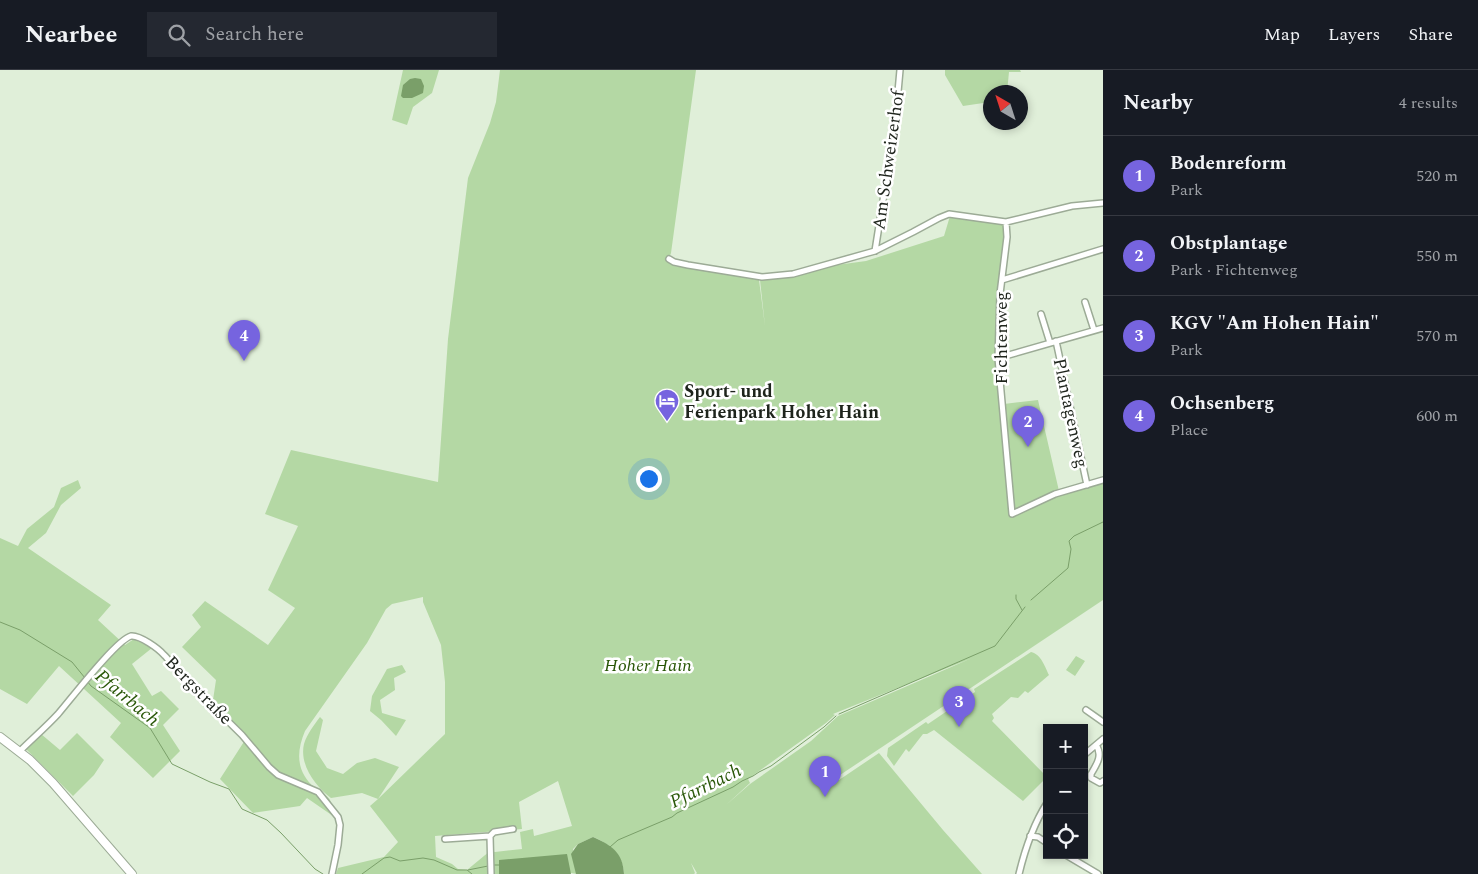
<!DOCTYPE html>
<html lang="en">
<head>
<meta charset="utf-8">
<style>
	body { margin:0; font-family:Spectral,serif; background:#242831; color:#f1f3f6 }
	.controls { position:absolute; right:15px; bottom:15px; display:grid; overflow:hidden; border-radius:0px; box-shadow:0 2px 8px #0003 }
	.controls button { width:45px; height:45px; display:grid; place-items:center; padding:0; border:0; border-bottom:1px solid #363941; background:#171b24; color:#f1f3f6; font:25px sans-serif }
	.compass { position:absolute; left:983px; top:15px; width:45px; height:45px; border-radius:50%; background:#171b24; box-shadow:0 2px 8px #0003; rotate:321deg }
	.you { position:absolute; left:648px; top:408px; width:18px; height:18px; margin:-12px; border:4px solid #fff; border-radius:50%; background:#1a73e8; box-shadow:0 0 0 8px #1a73e833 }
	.badge { display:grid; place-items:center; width:32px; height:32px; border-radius:50%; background:#7664df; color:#fff; font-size:16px; font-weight:700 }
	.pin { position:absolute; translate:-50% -41px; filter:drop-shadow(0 1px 2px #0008) }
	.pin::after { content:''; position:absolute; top:26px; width:18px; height:15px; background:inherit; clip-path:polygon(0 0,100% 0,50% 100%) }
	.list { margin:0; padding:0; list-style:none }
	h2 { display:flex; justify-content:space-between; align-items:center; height:65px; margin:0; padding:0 20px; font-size:21px }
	h2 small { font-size:16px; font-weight:400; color:#9ea1a6 }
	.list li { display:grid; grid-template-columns:32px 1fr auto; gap:15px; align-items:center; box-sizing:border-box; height:80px; padding:0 20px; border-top:1px solid #363941 }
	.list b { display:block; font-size:19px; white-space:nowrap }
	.list p { margin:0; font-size:16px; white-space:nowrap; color:#9ea1a6 }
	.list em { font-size:16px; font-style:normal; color:#9ea1a6 }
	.icon { flex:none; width:28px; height:28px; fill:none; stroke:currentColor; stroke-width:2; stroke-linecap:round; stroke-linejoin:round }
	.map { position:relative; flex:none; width:1103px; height:804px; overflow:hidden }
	header { display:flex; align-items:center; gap:30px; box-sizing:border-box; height:70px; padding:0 25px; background:#171b24; border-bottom:1px solid #363941 }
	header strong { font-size:24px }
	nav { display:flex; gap:28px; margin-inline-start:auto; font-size:18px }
	.search { width:350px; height:45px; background:#242831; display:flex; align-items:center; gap:12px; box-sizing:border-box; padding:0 18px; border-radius:0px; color:#9ea1a6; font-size:19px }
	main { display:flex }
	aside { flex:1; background:#171b24 }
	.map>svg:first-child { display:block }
</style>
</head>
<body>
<header>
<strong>Nearbee</strong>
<div class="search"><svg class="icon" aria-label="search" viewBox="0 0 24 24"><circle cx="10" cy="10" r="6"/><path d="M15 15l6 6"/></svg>Search here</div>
<nav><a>Map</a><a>Layers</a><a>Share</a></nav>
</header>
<main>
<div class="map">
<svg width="1103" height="804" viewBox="0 0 1103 804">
	<rect width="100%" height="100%" fill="#e0efd9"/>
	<!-- green -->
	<path fill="#b4d8a4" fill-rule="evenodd" d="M 403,0 L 439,0 L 432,23 L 413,37 L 407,55 L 392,50 Z
		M 500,0 L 696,0 L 671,183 L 668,191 L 674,196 L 759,210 L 765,256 L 760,210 L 807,199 L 866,191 L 944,166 L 950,146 L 1006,152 L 998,252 L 1002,333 L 1002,370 L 1012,444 L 1055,424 L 1103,410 L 1103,530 L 837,707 L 839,710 L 879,683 L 943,760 L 982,804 L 696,804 L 697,803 L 691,793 L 695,803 L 694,804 L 624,804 C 623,784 610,774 593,767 L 578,774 L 573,779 L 577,804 L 499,790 L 499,804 L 336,804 L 338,798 L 384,787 L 398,772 L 370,736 L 378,729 L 362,723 L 331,728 C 316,717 299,695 304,674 C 307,664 314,655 320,647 L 323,650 L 316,681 L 327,698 L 343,704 L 357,693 L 375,688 L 399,697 L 378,729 L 445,664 L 445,612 L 441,575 L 423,532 L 423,527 L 392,534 L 386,539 L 367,573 L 305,661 C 296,682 296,702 315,718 C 319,721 328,726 330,730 C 332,734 332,741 333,746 L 307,728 L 300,736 L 253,743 L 220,709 L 247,667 L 213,630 L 216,610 L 182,577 L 201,557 L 192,545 L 205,531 L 268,575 L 295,538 L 268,520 L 298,456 L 265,444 L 291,380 L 438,412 L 448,269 L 468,108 L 490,53 L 496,32 ZM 972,588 L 838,646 L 811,671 L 750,714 L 726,735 L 750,713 L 748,709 L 826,653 L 835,645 L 833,644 ZM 558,711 L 572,756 L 534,766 L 533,759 L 520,762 L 522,779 L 495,782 L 490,781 L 467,800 L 458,799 L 452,794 L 436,787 L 435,766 L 522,759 L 519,732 Z
		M 945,0 L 1020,0 L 1021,2 L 1009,2 L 1007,22 L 991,22 L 990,32 L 963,36 L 945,5 Z
		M 1038,330 L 1059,421 L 1019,437 L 1013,442 L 1004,334 Z
		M 78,410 L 81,418 L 61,435 L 46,463 L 28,478 L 111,535 L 98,550 L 125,575 L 134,569 L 152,578 L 132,594 L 152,626 L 161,621 L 179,639 L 163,655 L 180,681 L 153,708 L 110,667 L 121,653 L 59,596 L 27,634 L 0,619 L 0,468 L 18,476 L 27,459 L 54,437 L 61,418 Z
		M 1031,582 C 1041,584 1045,597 1049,605 L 1028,623 L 1025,621 L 1018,628 L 1011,627 L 992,644 L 994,648 L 992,651 L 1047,707 L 1023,731 L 934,660 L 927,664 L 923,664 L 909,682 L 906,679 L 894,696 L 887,686 L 888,678 L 926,652 L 928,654 L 975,622 L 974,619 Z
		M 1076,586 L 1085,591 L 1075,606 L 1066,600 Z
		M 402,595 L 406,602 L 394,608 L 395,620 L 380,630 L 382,643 L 406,650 L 396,666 L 381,650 L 370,641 L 372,626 L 387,599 Z
		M 77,663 L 104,690 L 94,705 L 73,726 L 26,679 L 41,664 L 60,680 Z"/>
	<!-- water -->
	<path fill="#7a9f69" d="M 415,8 L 421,9 L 424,16 L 423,23 L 412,28 L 403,28 L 401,26 L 403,15 L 410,9 Z
		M 593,767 C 611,775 623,782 624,804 L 576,804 L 571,784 L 578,774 Z
		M 567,784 L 571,804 L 499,804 L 499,790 Z"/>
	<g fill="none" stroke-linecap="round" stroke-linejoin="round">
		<!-- stream -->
		<path stroke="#7a9f69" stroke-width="1" d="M 1016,525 L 1016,529 L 1022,540
			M 1031,530 L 1068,498 L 1071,479 L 1069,471 L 1074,466 L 1103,452
			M 0,552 L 20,560 L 72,592 L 85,608
			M 87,611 L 91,616 L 150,658 L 172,694 L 210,712 L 229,719 L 242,739 L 267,750 L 281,763 L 315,799 L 323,804
			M 839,644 L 995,576 L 1025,537
			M 610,777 L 618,770 L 672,747 L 677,743 L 733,717 L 742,711 L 753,706 L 759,702 L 771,696 L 824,657 L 836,646
			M 492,795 L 499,795
			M 468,800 L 488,796
			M 362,804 L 384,788 L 390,787 L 400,791 L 423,788 L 434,790 L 457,800 L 467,800 L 472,804"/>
		<defs>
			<path id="street" d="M 1006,152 L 1007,167 L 1000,224 L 998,288 L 1012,444 L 1055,424 L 1103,410
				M 875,181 L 895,55 L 900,0
				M 669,189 L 674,192 L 688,195 L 762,207 L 793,204 L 875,181 L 913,162 L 939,148 L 949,144 L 1006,152 L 1072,136 L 1103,133
				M 1002,210 L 1103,179
				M 1085,232 L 1094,260
				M 1041,244 L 1050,273
				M 1056,271 L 1087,415
				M 998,288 L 1103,258
				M 1086,640 L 1103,652
				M 1096,675 C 1103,685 1097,694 1091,704 L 1091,708 L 1100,713 L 1103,711
				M 19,682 C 32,669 46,657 58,644 C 71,629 116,570 131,566 C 140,565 159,579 164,585 C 168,588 170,593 173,597 L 242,665 L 269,697 L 278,705 L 318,722 L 338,747 L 340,755 L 338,775 L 332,804
				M 1084,685 L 1103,669
				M 490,766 L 491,804
				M 1030,766 L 1038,767 L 1047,773
				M 445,769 L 490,766 L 494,762 L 513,759
				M 1066,785 L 1098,804
				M 1019,804 C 1025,779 1033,755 1047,733"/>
			<path id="secondary" d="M 0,667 L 30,690 L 53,713 L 132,804"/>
		</defs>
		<!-- street casing -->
		<use href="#street" stroke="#9cab96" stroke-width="8"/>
		<!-- secondary casing -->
		<use href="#secondary" stroke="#9cab96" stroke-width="10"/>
		<!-- street -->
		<use href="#street" stroke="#fff" stroke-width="5"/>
		<!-- secondary -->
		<use href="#secondary" stroke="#fff" stroke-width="8"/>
	</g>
	<!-- icons -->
	<defs>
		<symbol id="hotel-pin" viewBox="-11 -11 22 30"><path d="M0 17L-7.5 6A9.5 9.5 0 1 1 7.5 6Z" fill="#7664df" stroke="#fff"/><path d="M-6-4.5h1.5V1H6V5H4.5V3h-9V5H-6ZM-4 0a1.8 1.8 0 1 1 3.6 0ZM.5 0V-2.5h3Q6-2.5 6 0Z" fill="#fff"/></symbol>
	</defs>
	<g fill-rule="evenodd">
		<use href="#hotel-pin" x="653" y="317" width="28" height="38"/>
	</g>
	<g text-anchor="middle" stroke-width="5" stroke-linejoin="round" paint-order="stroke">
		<!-- street labels -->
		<g font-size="18" fill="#1e241c" stroke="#fff">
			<text transform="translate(888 90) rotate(-82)" y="6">Am Schweizerhof</text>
			<text transform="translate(1001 268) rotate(-90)" y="6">Fichtenweg</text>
			<text transform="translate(1071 343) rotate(78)" y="6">Plantagenweg</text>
			<text transform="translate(199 620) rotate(46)" y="6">Bergstraße</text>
		</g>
		<!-- poi labels -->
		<g font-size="18" font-weight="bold" fill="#1e241c" stroke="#fff" text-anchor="start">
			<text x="684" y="327">Sport- und<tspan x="684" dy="21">Ferienpark Hoher Hain</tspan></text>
		</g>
		<!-- park labels -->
		<g font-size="18" font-style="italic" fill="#285606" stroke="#fff">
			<text x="648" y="601">Hoher Hain</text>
		</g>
		<!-- water labels -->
		<g font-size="19" font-style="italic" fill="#2a5809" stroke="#fff">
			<text transform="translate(128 627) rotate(40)" y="7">Pfarrbach</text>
			<text transform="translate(705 715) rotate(-26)" y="7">Pfarrbach</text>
		</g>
	</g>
</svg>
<div class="controls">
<button>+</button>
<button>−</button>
<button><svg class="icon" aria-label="locate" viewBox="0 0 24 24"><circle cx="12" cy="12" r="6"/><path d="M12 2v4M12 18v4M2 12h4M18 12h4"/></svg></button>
</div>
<svg class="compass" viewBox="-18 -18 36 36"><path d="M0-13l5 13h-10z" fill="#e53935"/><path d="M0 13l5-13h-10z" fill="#9ea1a6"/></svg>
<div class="you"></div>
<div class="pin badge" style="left:825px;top:727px">1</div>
<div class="pin badge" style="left:1028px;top:377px">2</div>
<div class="pin badge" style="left:959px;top:657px">3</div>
<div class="pin badge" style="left:244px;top:291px">4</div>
</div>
<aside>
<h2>Nearby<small>4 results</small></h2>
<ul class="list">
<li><span class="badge">1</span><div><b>Bodenreform</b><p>Park</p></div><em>520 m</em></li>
<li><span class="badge">2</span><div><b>Obstplantage</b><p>Park · Fichtenweg</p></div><em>550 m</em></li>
<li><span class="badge">3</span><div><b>KGV &quot;Am Hohen Hain&quot;</b><p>Park</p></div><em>570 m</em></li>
<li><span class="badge">4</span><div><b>Ochsenberg</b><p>Place</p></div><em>600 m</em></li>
</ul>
</aside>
</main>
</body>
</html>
